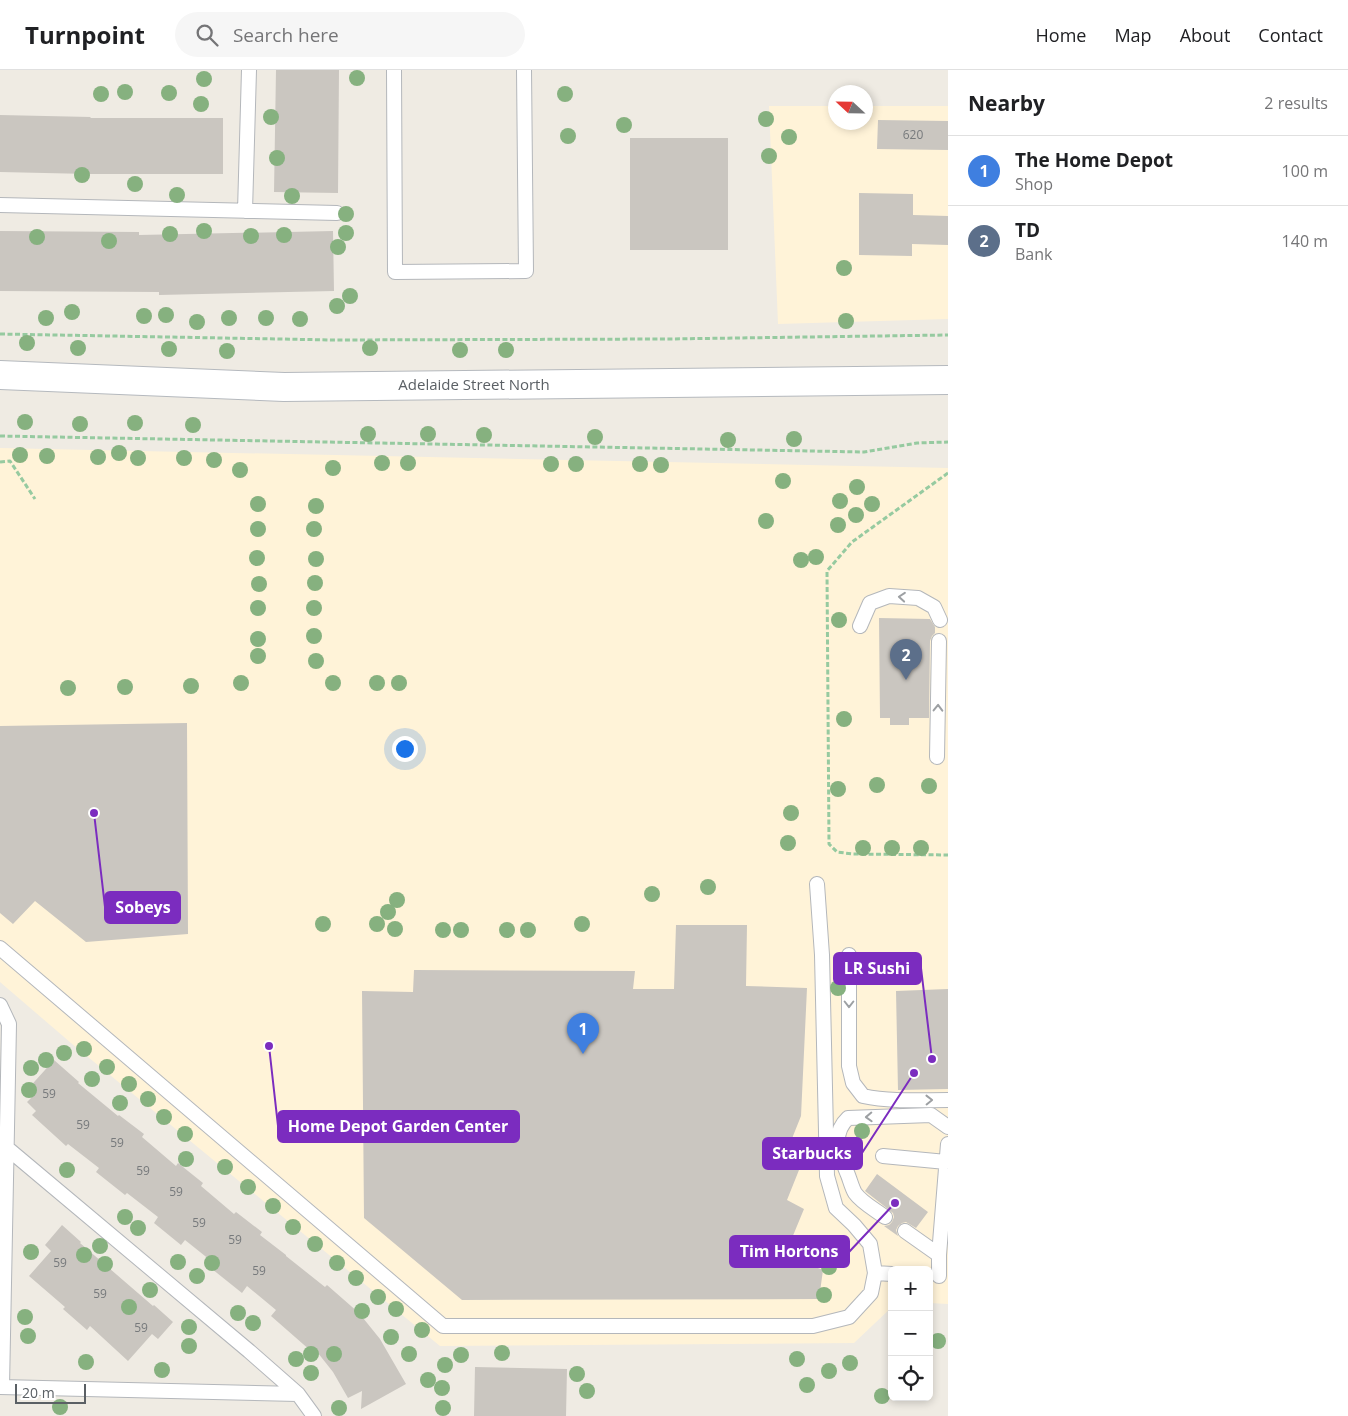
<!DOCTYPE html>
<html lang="en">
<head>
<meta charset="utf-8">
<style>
	body { margin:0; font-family:"Open Sans",sans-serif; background:#f6f6f6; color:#202124 }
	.controls { position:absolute; right:15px; bottom:15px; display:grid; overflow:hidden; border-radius:8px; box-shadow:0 2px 8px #0003 }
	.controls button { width:45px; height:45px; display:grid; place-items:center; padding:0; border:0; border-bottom:1px solid #e0e0e0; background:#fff; color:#202124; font:25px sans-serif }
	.compass { position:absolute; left:828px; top:15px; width:45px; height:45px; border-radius:50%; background:#fff; box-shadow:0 2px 8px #0003; rotate:292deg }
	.scale { position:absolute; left:15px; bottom:12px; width:71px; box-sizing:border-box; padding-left:5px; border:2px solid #5b6065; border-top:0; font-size:14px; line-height:18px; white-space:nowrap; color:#5b6065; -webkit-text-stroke:4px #fff; paint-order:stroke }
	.you { position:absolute; left:404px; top:678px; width:18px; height:18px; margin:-12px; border:4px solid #fff; border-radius:50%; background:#1a73e8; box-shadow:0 0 0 8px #1a73e833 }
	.badge { display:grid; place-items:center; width:32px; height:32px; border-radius:50%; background:#f42425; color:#fff; font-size:16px; font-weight:700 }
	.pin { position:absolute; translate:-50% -41px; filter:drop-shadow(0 1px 2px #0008) }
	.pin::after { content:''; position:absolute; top:26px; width:18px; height:15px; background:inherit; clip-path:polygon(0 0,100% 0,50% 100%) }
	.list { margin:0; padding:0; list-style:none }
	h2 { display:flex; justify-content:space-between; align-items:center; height:65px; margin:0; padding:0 20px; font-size:21px }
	h2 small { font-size:16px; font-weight:400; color:#757577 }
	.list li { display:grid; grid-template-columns:32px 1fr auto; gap:15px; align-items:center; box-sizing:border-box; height:70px; padding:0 20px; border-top:1px solid #e0e0e0 }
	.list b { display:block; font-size:19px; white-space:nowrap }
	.list p { margin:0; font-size:16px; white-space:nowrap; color:#757577 }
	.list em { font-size:16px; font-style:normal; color:#757577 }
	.icon { flex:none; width:28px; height:28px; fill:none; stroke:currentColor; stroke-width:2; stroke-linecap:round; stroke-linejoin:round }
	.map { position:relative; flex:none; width:948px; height:1346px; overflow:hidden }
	header { display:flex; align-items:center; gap:30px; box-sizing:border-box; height:70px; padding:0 25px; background:#fff; border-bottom:1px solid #e0e0e0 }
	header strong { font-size:24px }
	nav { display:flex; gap:28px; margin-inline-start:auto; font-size:18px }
	.search { width:350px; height:45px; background:#f6f6f6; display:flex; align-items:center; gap:12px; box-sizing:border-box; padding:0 18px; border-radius:28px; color:#757577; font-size:19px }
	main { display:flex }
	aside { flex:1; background:#fff }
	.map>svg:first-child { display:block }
</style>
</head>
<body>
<header>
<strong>Turnpoint</strong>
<div class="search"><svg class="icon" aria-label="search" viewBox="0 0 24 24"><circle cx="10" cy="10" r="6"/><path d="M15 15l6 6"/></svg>Search here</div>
<nav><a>Home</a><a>Map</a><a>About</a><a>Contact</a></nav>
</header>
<main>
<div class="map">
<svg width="948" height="1346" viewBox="0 0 948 1346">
	<rect width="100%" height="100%" fill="#efebe3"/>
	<!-- commercial -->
	<path fill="#fff3d8" d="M 769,36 L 835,36 L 836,52 L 866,52 L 866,36 L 948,36 L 948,249 L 778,254 Z
		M 0,378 L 948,398 L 948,1234 L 929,1233 L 929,1200 L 892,1200 L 892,1237 L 854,1273 L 440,1276 L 71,973 L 0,912 Z"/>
	<!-- building -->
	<path fill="#cac6c0" d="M 276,0 L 339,0 L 338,123 L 274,122 Z
		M 0,45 L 91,47 L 90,48 L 223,48 L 223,104 L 89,104 L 0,102 Z
		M 878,50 L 948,51 L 948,80 L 877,79 Z
		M 630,68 L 728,68 L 728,180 L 630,180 Z
		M 859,123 L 913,124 L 913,145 L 948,146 L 948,175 L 912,174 L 912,186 L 859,185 Z
		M 0,161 L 139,162 L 139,165 L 333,161 L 334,221 L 159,225 L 159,222 L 0,221 Z
		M 879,548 L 930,549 L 935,557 L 935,563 L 932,566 L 930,571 L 929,648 L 909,648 L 909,655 L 890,655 L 890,648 L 880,648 Z
		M 187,653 L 188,864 L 86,872 L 35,831 L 13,854 L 0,843 L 0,656 Z
		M 676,855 L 747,855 L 746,916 L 807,918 L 801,1046 L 783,1091 L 799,1100 L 787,1130 L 804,1139 L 785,1185 L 823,1200 L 819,1229 L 462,1230 L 364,1148 L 362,921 L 413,922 L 414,900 L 635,901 L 633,919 L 674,919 Z
		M 948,919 L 948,1019 L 898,1020 L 896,921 Z
		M 54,990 L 79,1012 L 78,1013 L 118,1046 L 119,1045 L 144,1064 L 142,1067 L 176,1096 L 178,1093 L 203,1113 L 201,1116 L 234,1144 L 236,1142 L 262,1162 L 260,1165 L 286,1185 L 286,1186 L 325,1217 L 327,1215 L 359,1243 L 380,1269 L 406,1314 L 361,1339 L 362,1321 L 348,1328 L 333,1302 L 314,1278 L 311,1281 L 271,1246 L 276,1240 L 247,1216 L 242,1223 L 212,1199 L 215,1194 L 185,1170 L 181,1175 L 154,1153 L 158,1147 L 127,1123 L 125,1125 L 96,1102 L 99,1098 L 68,1074 L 66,1076 L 32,1045 L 36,1041 L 27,1032 L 32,1027 L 26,1021 Z
		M 877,1104 L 928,1142 L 916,1158 L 906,1152 L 902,1153 L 898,1156 L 896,1160 L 898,1166 L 884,1156 L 889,1155 L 892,1152 L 894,1147 L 893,1143 L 865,1121 Z
		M 62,1155 L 81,1172 L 80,1173 L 153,1236 L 154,1235 L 173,1252 L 158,1269 L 152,1264 L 128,1291 L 90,1256 L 87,1260 L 63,1239 L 65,1237 L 29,1206 L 51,1181 L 45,1175 Z
		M 475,1297 L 567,1299 L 566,1346 L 474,1346 Z"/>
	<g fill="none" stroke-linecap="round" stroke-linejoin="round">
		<defs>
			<path id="lane" d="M 394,0 L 395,202 L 526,201 L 524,0
				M 0,135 L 337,143
				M 245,141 L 249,0
				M 860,556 L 870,533 L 889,526 L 918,528 L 934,537 L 940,550
				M 937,687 L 939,571
				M 0,878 L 443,1256 L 813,1256 L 849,1247 L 871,1223 L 875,1203 L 870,1174 L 854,1155 L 836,1138 L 827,1106 L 822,885 L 817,814
				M 849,885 L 849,996 L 853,1013 L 863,1026 C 891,1032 919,1030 948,1030
				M 0,935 L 9,954 L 2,1317
				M 7,1078 L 249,1281 L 298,1324 L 314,1346
				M 883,1086 L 946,1092
				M 885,1147 C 876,1140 862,1133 855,1123 C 852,1118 850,1110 848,1105 C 840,1085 830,1065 848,1048 L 931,1045 L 948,1057
				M 905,1161 L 939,1185
				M 875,1203 L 892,1204
				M 939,1206 L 939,1185 L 948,1074
				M 0,1317 L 298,1324"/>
			<path id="secondary" d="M 0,305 L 284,317 L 948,310"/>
		</defs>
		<!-- lane casing -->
		<use href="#lane" stroke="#b4b7bb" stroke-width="16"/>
		<!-- secondary casing -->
		<use href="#secondary" stroke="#b5b9be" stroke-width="30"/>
		<!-- path -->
		<path stroke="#96caa0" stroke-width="3" stroke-dasharray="5 2.5" stroke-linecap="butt" d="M 0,264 L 334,270 L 668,269 L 948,265
			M 0,366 L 864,382 L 917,373 L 948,372
			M 0,392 L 10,391 L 35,429
			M 948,403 L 852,472 L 827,501 L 829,774 L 837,782 L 853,784 L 948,785"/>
		<!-- lane -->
		<use href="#lane" stroke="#fff" stroke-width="14"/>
		<!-- secondary -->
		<use href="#secondary" stroke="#fff" stroke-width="28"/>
	</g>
	<!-- trees -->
	<g fill="#86b17f">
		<circle cx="357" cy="8" r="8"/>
		<circle cx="204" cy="9" r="8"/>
		<circle cx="125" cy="22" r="8"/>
		<circle cx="169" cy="23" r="8"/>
		<circle cx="101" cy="24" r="8"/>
		<circle cx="565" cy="24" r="8"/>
		<circle cx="201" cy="34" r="8"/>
		<circle cx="271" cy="47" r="8"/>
		<circle cx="766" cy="49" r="8"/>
		<circle cx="624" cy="55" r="8"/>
		<circle cx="568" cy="66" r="8"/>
		<circle cx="789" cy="67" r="8"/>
		<circle cx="769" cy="86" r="8"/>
		<circle cx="277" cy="88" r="8"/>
		<circle cx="82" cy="105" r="8"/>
		<circle cx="135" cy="114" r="8"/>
		<circle cx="177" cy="125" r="8"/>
		<circle cx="292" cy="126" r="8"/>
		<circle cx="346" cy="144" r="8"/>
		<circle cx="204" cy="161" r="8"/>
		<circle cx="346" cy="163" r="8"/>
		<circle cx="170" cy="164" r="8"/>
		<circle cx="284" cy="165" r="8"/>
		<circle cx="251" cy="166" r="8"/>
		<circle cx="37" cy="167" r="8"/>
		<circle cx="109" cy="171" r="8"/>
		<circle cx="338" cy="177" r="8"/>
		<circle cx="844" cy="198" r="8"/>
		<circle cx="350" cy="226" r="8"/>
		<circle cx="337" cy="236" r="8"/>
		<circle cx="72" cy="242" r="8"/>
		<circle cx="166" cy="245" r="8"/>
		<circle cx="144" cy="246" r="8"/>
		<circle cx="46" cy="248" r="8"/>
		<circle cx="229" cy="248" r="8"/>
		<circle cx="266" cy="248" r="8"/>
		<circle cx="300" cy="249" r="8"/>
		<circle cx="846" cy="251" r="8"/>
		<circle cx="197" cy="252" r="8"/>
		<circle cx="27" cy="273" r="8"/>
		<circle cx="78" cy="278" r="8"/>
		<circle cx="370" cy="278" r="8"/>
		<circle cx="169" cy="279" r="8"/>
		<circle cx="460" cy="280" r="8"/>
		<circle cx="506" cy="280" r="8"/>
		<circle cx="227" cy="281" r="8"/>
		<circle cx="25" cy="352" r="8"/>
		<circle cx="135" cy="353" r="8"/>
		<circle cx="80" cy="354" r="8"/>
		<circle cx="193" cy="355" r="8"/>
		<circle cx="368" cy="364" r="8"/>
		<circle cx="428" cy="364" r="8"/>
		<circle cx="484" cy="365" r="8"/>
		<circle cx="595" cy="367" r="8"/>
		<circle cx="794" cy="369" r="8"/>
		<circle cx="728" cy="370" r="8"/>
		<circle cx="119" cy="383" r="8"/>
		<circle cx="20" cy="385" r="8"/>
		<circle cx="47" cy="386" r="8"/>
		<circle cx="98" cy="387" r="8"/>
		<circle cx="138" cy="388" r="8"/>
		<circle cx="184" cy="388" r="8"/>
		<circle cx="214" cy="390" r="8"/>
		<circle cx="382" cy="393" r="8"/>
		<circle cx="408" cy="393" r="8"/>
		<circle cx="551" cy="394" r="8"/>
		<circle cx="576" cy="394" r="8"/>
		<circle cx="640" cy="394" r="8"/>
		<circle cx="661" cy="395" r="8"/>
		<circle cx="333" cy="398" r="8"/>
		<circle cx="240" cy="400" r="8"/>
		<circle cx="783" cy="411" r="8"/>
		<circle cx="857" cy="417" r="8"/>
		<circle cx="840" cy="431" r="8"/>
		<circle cx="258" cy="434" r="8"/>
		<circle cx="872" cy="434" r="8"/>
		<circle cx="316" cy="436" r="8"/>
		<circle cx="856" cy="445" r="8"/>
		<circle cx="766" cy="451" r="8"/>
		<circle cx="838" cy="455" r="8"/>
		<circle cx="258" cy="459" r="8"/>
		<circle cx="314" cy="459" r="8"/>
		<circle cx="816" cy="487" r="8"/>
		<circle cx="257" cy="488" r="8"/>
		<circle cx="316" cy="489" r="8"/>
		<circle cx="801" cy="490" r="8"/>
		<circle cx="315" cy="513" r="8"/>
		<circle cx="259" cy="514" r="8"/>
		<circle cx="258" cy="538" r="8"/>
		<circle cx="314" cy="538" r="8"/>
		<circle cx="839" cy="550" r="8"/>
		<circle cx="314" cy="566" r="8"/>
		<circle cx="258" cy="569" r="8"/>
		<circle cx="258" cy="586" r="8"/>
		<circle cx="316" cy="591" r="8"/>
		<circle cx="241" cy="613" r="8"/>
		<circle cx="333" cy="613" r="8"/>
		<circle cx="377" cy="613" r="8"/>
		<circle cx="399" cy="613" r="8"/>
		<circle cx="191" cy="616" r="8"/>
		<circle cx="125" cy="617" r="8"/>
		<circle cx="68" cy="618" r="8"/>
		<circle cx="844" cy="649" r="8"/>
		<circle cx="877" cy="715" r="8"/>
		<circle cx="929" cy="716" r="8"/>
		<circle cx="838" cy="719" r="8"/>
		<circle cx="791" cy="743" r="8"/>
		<circle cx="788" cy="773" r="8"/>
		<circle cx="863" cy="778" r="8"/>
		<circle cx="892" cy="778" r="8"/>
		<circle cx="921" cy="778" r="8"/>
		<circle cx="708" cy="817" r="8"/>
		<circle cx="652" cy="824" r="8"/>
		<circle cx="397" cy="830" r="8"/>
		<circle cx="388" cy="842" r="8"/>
		<circle cx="323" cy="854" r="8"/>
		<circle cx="377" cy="854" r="8"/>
		<circle cx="582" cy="854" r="8"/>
		<circle cx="395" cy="859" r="8"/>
		<circle cx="443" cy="860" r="8"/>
		<circle cx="461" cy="860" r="8"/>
		<circle cx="507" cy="860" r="8"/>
		<circle cx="528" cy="860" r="8"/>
		<circle cx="838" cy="918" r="8"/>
		<circle cx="84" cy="979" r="8"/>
		<circle cx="64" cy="983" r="8"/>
		<circle cx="46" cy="990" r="8"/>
		<circle cx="107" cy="997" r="8"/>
		<circle cx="31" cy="998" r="8"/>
		<circle cx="92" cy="1009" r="8"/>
		<circle cx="129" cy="1014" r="8"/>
		<circle cx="29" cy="1020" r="8"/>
		<circle cx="148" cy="1029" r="8"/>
		<circle cx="120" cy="1033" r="8"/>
		<circle cx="164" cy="1047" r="8"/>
		<circle cx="862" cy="1061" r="8"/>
		<circle cx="185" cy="1064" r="8"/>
		<circle cx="186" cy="1089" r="8"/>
		<circle cx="225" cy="1097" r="8"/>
		<circle cx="67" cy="1100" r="8"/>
		<circle cx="248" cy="1117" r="8"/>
		<circle cx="273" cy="1136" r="8"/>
		<circle cx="125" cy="1147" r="8"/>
		<circle cx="293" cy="1157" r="8"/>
		<circle cx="138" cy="1158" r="8"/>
		<circle cx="315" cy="1174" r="8"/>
		<circle cx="100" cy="1176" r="8"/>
		<circle cx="31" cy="1182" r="8"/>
		<circle cx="84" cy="1185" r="8"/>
		<circle cx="178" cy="1192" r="8"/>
		<circle cx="212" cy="1193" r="8"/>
		<circle cx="337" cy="1193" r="8"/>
		<circle cx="105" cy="1194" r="8"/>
		<circle cx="829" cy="1197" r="8"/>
		<circle cx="197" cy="1206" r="8"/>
		<circle cx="356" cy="1208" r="8"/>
		<circle cx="150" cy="1220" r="8"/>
		<circle cx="824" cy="1225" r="8"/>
		<circle cx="378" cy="1227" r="8"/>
		<circle cx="129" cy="1237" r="8"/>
		<circle cx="396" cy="1239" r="8"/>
		<circle cx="362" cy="1241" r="8"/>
		<circle cx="238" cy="1243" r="8"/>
		<circle cx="25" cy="1247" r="8"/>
		<circle cx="253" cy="1253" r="8"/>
		<circle cx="189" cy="1257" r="8"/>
		<circle cx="422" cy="1260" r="8"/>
		<circle cx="28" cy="1266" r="8"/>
		<circle cx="391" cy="1267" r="8"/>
		<circle cx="938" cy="1271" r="8"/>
		<circle cx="189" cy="1276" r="8"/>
		<circle cx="502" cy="1283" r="8"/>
		<circle cx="311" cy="1284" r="8"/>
		<circle cx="334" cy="1284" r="8"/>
		<circle cx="409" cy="1284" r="8"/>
		<circle cx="461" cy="1285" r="8"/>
		<circle cx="296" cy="1289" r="8"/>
		<circle cx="797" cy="1289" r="8"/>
		<circle cx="86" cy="1292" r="8"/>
		<circle cx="850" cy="1293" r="8"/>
		<circle cx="445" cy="1295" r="8"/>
		<circle cx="162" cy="1300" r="8"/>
		<circle cx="829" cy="1301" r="8"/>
		<circle cx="311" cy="1303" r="8"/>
		<circle cx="577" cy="1304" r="8"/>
		<circle cx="428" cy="1310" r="8"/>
		<circle cx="807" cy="1315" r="8"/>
		<circle cx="442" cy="1318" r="8"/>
		<circle cx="587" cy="1321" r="8"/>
		<circle cx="882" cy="1326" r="8"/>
		<circle cx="60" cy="1337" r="8"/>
		<circle cx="339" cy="1338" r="8"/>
		<circle cx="443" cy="1338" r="8"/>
	</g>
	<!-- one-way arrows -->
	<defs><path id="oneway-chevron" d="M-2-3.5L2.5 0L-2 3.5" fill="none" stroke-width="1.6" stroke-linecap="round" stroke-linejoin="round" transform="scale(1.25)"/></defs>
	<g stroke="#9da0a3">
		<use href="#oneway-chevron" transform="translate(902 527) rotate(-175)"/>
		<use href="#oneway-chevron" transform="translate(938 638) rotate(-89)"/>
		<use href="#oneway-chevron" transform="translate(849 934) rotate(90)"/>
		<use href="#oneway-chevron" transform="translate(929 1030) rotate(-1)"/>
		<use href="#oneway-chevron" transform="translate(869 1047) rotate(178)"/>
	</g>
	<g text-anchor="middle" stroke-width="5" stroke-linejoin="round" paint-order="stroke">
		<!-- number labels -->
		<g font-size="12" fill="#777a7c">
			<text x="913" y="69">620</text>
			<text x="49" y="1028">59</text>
			<text x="83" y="1059">59</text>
			<text x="117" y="1077">59</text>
			<text x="143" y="1105">59</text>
			<text x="176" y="1126">59</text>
			<text x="199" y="1157">59</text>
			<text x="235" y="1174">59</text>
			<text x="60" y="1197">59</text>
			<text x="259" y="1205">59</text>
			<text x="100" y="1228">59</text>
			<text x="141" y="1262">59</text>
		</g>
		<!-- street labels -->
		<g font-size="15" fill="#5b6065" stroke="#fff">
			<text x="474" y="320">Adelaide Street North</text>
		</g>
	</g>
	<!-- callouts -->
	<path fill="none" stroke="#7b2cbf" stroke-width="2" d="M94 743L105 837M932 989L921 898M269 976L278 1056M914 1003L862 1083M895 1133L849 1182"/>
	<g fill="#7b2cbf" stroke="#fff" stroke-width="2">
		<circle cx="94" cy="743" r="5"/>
		<circle cx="932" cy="989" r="5"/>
		<circle cx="269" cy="976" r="5"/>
		<circle cx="914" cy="1003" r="5"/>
		<circle cx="895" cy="1133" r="5"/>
	</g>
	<g fill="#7b2cbf" stroke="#7b2cbf" stroke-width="2">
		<rect x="105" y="822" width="75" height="31" rx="5"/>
		<rect x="834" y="883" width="87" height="31" rx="5"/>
		<rect x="278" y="1041" width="241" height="31" rx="5"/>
		<rect x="763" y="1068" width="99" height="31" rx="5"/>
		<rect x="730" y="1166" width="119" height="31" rx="5"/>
	</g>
	<g font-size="16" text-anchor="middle" font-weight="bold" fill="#fff">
		<text x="143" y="843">Sobeys</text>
		<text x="877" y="904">LR Sushi</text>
		<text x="398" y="1062">Home Depot Garden Center</text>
		<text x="812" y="1089">Starbucks</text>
		<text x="789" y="1187">Tim Hortons</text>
	</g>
</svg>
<div class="controls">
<button>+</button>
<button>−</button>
<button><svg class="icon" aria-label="locate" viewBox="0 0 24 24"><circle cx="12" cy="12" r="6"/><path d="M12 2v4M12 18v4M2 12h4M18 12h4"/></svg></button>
</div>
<svg class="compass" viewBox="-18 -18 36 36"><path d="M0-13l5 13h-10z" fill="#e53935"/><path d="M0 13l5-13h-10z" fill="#757577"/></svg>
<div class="scale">20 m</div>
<div class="you"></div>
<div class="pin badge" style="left:583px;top:984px;background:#3f7fe0">1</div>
<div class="pin badge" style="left:906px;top:610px;background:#5c6f8a">2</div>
</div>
<aside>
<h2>Nearby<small>2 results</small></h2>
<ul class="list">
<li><span class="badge" style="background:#3f7fe0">1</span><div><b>The Home Depot</b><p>Shop</p></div><em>100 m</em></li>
<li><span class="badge" style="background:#5c6f8a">2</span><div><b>TD</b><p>Bank</p></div><em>140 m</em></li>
</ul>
</aside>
</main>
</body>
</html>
